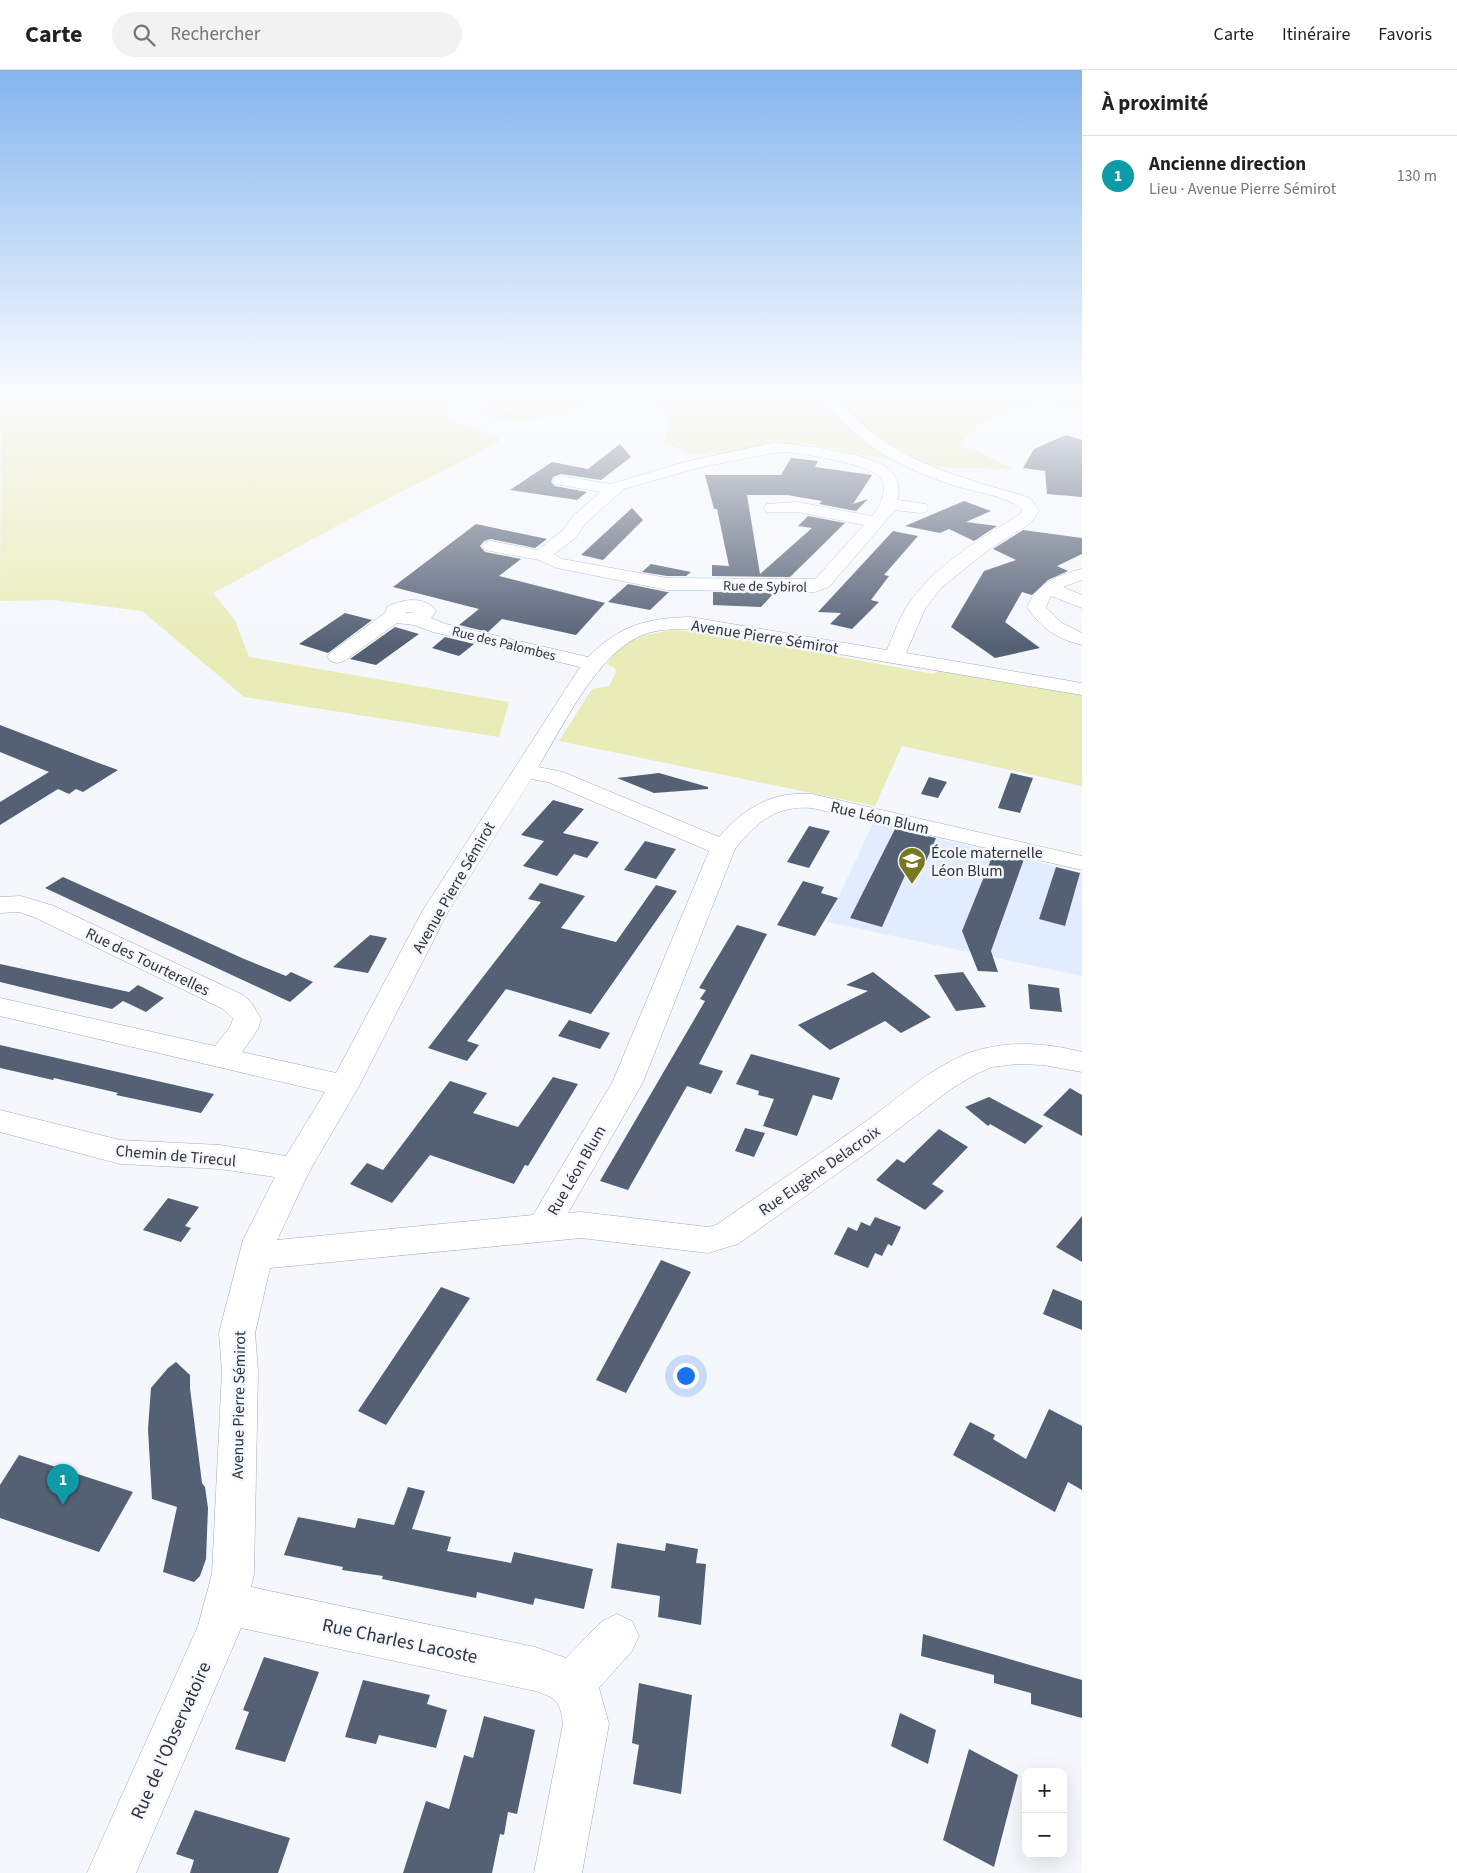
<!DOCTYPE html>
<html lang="fr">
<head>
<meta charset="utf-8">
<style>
	body { margin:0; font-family:"Source Sans 3",sans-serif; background:#f2f2f2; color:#222 }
	.controls { position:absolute; right:15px; bottom:15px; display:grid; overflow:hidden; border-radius:10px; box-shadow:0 5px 20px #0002 }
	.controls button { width:45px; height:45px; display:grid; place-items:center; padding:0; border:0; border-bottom:1px solid #e0e0e0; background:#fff; color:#222; font:25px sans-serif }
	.you { position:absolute; left:685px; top:1305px; width:18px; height:18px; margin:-12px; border:4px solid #fff; border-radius:50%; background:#1a73e8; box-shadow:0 0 0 8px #1a73e833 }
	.badge { display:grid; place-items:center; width:32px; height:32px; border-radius:50%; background:#777820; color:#fff; font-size:16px; font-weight:700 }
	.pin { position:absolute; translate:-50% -41px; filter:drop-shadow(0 1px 2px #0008) }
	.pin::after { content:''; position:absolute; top:26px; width:18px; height:15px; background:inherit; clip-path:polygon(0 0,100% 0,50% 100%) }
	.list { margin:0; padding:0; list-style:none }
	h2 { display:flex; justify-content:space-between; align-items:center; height:65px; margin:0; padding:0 20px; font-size:21px }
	h2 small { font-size:16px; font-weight:400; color:#767676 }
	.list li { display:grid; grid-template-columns:32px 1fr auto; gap:15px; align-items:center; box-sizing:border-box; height:80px; padding:0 20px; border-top:1px solid #e0e0e0 }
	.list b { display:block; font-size:19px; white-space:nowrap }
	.list p { margin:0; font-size:16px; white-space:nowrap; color:#767676 }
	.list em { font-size:16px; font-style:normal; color:#767676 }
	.icon { flex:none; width:28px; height:28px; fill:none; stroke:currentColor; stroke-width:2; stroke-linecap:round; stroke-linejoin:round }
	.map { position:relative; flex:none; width:1082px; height:1803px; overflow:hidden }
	header { display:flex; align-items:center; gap:30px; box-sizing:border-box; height:70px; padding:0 25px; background:#fff; border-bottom:1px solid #e0e0e0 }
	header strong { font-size:24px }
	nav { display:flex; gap:28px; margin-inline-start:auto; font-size:18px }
	.search { width:350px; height:45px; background:#f2f2f2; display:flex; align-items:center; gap:12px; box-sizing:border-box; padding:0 18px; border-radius:28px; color:#767676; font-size:19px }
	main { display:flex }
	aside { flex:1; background:#fff }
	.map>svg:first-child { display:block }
</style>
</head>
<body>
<header>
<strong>Carte</strong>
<div class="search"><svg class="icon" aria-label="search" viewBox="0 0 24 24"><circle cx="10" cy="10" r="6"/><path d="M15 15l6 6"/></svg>Rechercher</div>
<nav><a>Carte</a><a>Itinéraire</a><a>Favoris</a></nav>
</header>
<main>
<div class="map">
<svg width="1082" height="1803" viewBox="0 0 1082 1803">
	<rect width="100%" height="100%" fill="#f4f7fc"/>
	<!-- built -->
	<path fill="#e1ecfe" d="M 873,753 L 1082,803 L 1082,906 L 827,852 Z"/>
	<!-- green -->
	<path fill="#e9ecb7" d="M 1,323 L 462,323 L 450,329 L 442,340 L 448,350 L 499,367 L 498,373 L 366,440 L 213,523 L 235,550 L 249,587 L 509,632 L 499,667 L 244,627 L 142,541 L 55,530 L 0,531 Z
		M 502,323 L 1082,323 L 1082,338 C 1029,335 995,331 958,376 L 977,381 L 1013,399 L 949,398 L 863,385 L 805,373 L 730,383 L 692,384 L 663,372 L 671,352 L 660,334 L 607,325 L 569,343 L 525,350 L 492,348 L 475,340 Z
		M 672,560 L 702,562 L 934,604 L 939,599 L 1082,624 L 1082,716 L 902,676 L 875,736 L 559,671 L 592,619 L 609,616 L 616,602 L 615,598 L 607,594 L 620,576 L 645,565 Z"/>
	<!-- building -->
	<path fill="#546074" d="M 1066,365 L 1082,370 L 1082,427 L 1047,424 L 1045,401 L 1023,398 L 1034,379 Z
		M 620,374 L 631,387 L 601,410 L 561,404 L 553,407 L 551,412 L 555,416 L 587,422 L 577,430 L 510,420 L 552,392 L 588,399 Z
		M 791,388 L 818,391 L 815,397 L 872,405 L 853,434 L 868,429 L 856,441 L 819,434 L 822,431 L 787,425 L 747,425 L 760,504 L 812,458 L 798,456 L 808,446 L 845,453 L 790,507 L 712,506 L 712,495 L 729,496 L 717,439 L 714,439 L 705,405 L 781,405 Z
		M 964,431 L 991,441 L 966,452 L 997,456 L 974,471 L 949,459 L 940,463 L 905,456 Z
		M 632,438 L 643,450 L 603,490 L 581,485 Z
		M 476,454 L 547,469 L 535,478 L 491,469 L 484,471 L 480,476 L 485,482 L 521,489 L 499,506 L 605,533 L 576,565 L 502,549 L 488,562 L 459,555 L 479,539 L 393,517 Z
		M 1023,460 L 1082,468 L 1082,484 L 1057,496 L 1068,501 L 1048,510 L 1032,525 L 1022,522 L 1005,552 L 1040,578 L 995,588 L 951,557 L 984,501 L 1016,490 L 993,479 Z
		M 893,461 L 918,466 L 884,505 L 889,506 L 871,530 L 879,532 L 852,559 L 830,554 L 841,543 L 818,542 Z
		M 651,494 L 691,502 L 686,506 L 667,506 L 642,502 Z
		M 628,514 L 667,522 L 669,522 L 650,540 L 608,532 Z
		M 713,522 L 774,523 L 761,537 L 713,535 Z
		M 345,543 L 372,550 L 328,583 L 299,574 Z
		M 395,557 L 419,564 L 376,595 L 350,589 Z
		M 445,567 L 474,574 L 459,586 L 432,578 Z
		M 0,655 L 96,692 L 118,700 L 83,722 L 76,719 L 69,724 L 58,719 L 0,755 L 0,732 L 49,702 L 0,682 Z
		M 659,703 L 708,717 L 708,719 L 654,723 L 617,708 Z
		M 1011,703 L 1033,708 L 1020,743 L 998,738 Z
		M 929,707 L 947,712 L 938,728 L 921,724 Z
		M 553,730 L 584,739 L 563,763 L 599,772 L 587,788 L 574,784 L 557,806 L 523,796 L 544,771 L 521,765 Z
		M 809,756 L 830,761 L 809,798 L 787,792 Z
		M 895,759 L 936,768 L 923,798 L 910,794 L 882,857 L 850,848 Z
		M 645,771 L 676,779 L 656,809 L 624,800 Z
		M 994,782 L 1024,789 L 991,881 L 998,902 L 978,901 L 962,861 Z
		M 1056,797 L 1080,803 L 1065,856 L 1039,849 Z
		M 63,807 L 242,888 L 286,906 L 291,902 L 313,912 L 290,932 L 45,818 Z
		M 803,811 L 824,817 L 821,823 L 838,828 L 815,866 L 777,855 Z
		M 540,813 L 585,826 L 561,858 L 616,872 L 656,815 L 677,821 L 591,944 L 506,919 L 467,971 L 479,975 L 467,991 L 428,978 L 541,832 L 528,829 Z
		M 737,855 L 767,864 L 699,994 L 723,1001 L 711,1024 L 687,1016 L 628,1120 L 600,1111 L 705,931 L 700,929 L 706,920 L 699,918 Z
		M 370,865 L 387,868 L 368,903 L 333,897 Z
		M 0,894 L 129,922 L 138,915 L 164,928 L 146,942 L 123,931 L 112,939 L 0,912 Z
		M 873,902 L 931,947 L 901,963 L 885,951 L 830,980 L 798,955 L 868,921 L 846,915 Z
		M 963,902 L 986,937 L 956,941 L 934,905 Z
		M 1028,914 L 1059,918 L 1062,942 L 1030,939 Z
		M 569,950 L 610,963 L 600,979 L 558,966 Z
		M 0,975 L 166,1013 L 214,1024 L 201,1043 L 116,1025 L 118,1023 L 54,1008 L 53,1010 L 0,998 Z
		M 751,984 L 840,1008 L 832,1030 L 813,1025 L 797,1066 L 763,1056 L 774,1029 L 758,1025 L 759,1021 L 736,1014 Z
		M 553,1007 L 578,1014 L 528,1096 L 525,1095 L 514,1114 L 430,1085 L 392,1133 L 350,1114 L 367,1093 L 383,1100 L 450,1011 L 487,1023 L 473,1043 L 518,1057 Z
		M 1070,1018 L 1082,1025 L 1082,1066 L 1043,1045 Z
		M 989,1027 L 1043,1056 L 1025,1074 L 990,1054 L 988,1056 L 965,1037 Z
		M 745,1058 L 765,1063 L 754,1087 L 735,1081 Z
		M 939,1059 L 968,1077 L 932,1114 L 944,1121 L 925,1140 L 876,1110 L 897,1089 L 904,1093 Z
		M 168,1128 L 199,1137 L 185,1156 L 191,1158 L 181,1172 L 143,1160 Z
		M 1082,1146 L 1082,1192 L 1056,1177 Z
		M 875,1147 L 901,1157 L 892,1176 L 888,1174 L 882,1186 L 875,1183 L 868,1198 L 834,1184 L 848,1157 L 857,1161 L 861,1152 L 870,1156 Z
		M 661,1190 L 691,1202 L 626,1323 L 596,1310 Z
		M 441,1217 L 470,1228 L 386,1355 L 358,1341 Z
		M 1053,1219 L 1082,1231 L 1082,1260 L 1043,1244 Z
		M 176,1292 L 190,1305 L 190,1318 L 202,1413 L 205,1417 L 208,1438 L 206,1489 L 200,1506 L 194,1512 L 163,1502 L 177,1437 L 152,1429 L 148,1359 L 151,1318 L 168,1298 Z
		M 1049,1339 L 1082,1356 L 1082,1420 L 1068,1412 L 1055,1442 L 953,1385 L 970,1352 L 995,1365 L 993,1369 L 1026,1389 Z
		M 19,1385 L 133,1422 L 99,1482 L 0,1448 L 0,1415 Z
		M 408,1417 L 425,1421 L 412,1459 L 451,1467 L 447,1481 L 511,1493 L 514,1482 L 593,1499 L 584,1539 L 535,1528 L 533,1535 L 477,1522 L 476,1528 L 382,1509 L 383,1506 L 342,1500 L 343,1497 L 284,1485 L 298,1447 L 355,1458 L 358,1448 L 394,1455 Z
		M 617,1473 L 665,1481 L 666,1473 L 698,1479 L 696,1493 L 706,1494 L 701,1555 L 658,1547 L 660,1526 L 611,1518 Z
		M 923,1564 L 1082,1610 L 1082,1648 L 1031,1634 L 1031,1623 L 994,1613 L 994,1605 L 921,1586 Z
		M 264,1587 L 319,1602 L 285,1692 L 235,1679 L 249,1642 L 243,1640 Z
		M 363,1610 L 430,1625 L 427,1634 L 447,1640 L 436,1678 L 379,1665 L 376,1674 L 345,1667 Z
		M 639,1613 L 692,1625 L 681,1724 L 633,1714 L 639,1675 L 632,1673 Z
		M 900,1643 L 936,1660 L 928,1694 L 891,1676 Z
		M 484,1646 L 535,1660 L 517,1744 L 508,1742 L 504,1765 L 500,1764 L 492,1803 L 403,1803 L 426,1731 L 449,1739 L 464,1685 L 473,1688 Z
		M 969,1679 L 1018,1705 L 994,1797 L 943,1770 Z
		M 195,1740 L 290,1768 L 278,1803 L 190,1803 L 194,1790 L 176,1784 Z"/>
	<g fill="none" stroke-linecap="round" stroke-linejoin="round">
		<defs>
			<path id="minor" d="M 819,323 L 833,323 C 881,386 947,404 1021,425 L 1030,428 L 1039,440 L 1031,453 L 987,481 L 941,518 L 925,539 L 906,583 L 1082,613 L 1082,625 L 690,559 C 675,559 659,559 645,564 C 598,581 564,655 538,697 L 563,702 L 719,767 C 744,738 772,721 812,724 L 1082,786 L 1082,800 L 812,738 C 776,735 757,752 735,779 L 643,1012 L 568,1143 L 581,1142 L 708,1157 L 716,1155 C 768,1119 820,1084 872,1047 C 902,1025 931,998 966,984 C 1004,970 1043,972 1082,982 L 1082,1002 L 1043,995 L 1017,994 L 992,997 L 976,1004 L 951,1019 L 876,1076 L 738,1174 L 708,1183 L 581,1168 L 270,1198 L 255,1263 L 258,1301 L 254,1504 L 251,1517 L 535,1577 L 566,1588 L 602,1551 L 617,1544 L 632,1551 L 639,1566 L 632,1581 L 599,1618 L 609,1654 L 582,1803 L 534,1803 L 563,1654 C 560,1631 557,1628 535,1621 L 241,1558 L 136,1803 L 87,1803 L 198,1556 L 212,1504 L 222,1301 L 219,1263 L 243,1170 L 275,1107 L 220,1099 L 120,1094 L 0,1062 L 0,1040 L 120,1070 L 220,1075 L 286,1086 L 325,1022 L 0,946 L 0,928 L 215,976 L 230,957 L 233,949 L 223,939 L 36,848 L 19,842 L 0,843 L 0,827 L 21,826 L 54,836 L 243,925 L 251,932 L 261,949 L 258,959 L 242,982 L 336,1003 L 423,840 L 580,597 L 433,562 L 414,555 L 397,553 L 344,591 L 337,593 L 330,591 L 327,587 L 330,583 L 385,543 L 387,537 C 402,529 425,525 436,541 L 431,548 L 446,554 L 588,587 C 619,556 646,548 690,547 L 887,580 C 893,566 898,551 906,538 C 932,497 978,470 1019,445 L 1022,440 C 1011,427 976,422 959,417 C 902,399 853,373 819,323 ZM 407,542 L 415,542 L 405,543 ZM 531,709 L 548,712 L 709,781 L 613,1011 L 533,1145 L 277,1170 L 309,1102 L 359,1016 L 449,840 Z
				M 773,373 C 796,373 872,384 889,399 C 898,407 900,419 898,430 L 926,434 L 928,438 L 926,442 L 920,443 L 895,440 L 829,517 L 815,522 L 667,520 L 557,498 L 539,490 L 485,480 L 482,476 L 485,472 L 491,471 L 538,480 L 563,460 L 574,445 L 601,422 L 555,414 L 553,411 L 555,408 L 561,406 L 611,414 L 688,391 ZM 786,382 C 804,384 870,394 880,407 C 889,420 880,436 872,446 L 797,432 L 766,434 L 764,438 L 766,442 L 797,442 L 864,455 L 815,509 L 667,508 L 562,489 L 554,484 L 575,468 L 586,453 L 624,419 L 697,398 L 773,383 Z
				M 1082,499 L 1082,510 L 1063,517 L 1082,525 L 1082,538 L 1051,526 L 1046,537 L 1062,553 L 1082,563 L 1082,575 C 1057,569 1041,558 1027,537 C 1038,513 1057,505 1082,499 Z"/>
		</defs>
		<!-- minor casing -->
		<use href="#minor" stroke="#9eacc2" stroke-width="1"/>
		<!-- minor -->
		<use href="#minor" fill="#fff" fill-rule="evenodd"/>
	</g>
	<!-- sky -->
	<linearGradient id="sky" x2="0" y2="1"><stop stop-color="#84b5ee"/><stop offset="0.56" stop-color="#fafbfe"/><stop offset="1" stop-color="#fafbfe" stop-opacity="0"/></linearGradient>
	<rect width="1082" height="575" fill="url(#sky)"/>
	<!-- icons -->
	<defs>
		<symbol id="school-pin" viewBox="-11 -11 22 30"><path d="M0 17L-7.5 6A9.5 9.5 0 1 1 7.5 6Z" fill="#777820" stroke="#f4f7fc"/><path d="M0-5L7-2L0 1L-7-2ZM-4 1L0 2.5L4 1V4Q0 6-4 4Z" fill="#fff"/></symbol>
	</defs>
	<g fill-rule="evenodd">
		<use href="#school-pin" x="896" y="775" width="32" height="43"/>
	</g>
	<g text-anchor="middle" stroke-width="5" stroke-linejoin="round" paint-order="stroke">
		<!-- far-street labels -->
		<g font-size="14" fill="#2e333c" stroke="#f4f7fc">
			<text transform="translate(765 516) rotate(1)" y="5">Rue de Sybirol</text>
			<text transform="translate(504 573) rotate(14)" y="5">Rue des Palombes</text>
		</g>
		<!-- street labels -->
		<g font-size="16" fill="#2e333c" stroke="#f4f7fc">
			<text transform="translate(765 566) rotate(9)" y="6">Avenue Pierre Sémirot</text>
			<text transform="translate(880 747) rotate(13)" y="6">Rue Léon Blum</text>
			<text transform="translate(453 817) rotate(-60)" y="6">Avenue Pierre Sémirot</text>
			<text transform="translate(148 891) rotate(26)" y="6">Rue des Tourterelles</text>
			<text transform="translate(176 1085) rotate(5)" y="6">Chemin de Tirecul</text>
			<text transform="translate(576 1100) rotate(-60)" y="6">Rue Léon Blum</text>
			<text transform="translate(819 1100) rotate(-35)" y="6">Rue Eugène Delacroix</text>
			<text transform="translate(238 1335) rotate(-89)" y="6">Avenue Pierre Sémirot</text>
		</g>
		<!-- poi labels -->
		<g font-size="16" fill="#2e333c" stroke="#f4f7fc" text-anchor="start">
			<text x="931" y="788">École maternelle<tspan x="931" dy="18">Léon Blum</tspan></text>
		</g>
		<!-- near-street labels -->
		<g font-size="19" fill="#2e333c" stroke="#f4f7fc">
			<text transform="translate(400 1570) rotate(12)" y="7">Rue Charles Lacoste</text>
			<text transform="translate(170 1670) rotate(-66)" y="7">Rue de l'Observatoire</text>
		</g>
	</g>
</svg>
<div class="controls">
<button>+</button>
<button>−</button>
</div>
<div class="you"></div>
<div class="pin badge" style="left:63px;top:1435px;background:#0f9aa8">1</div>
</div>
<aside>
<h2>À proximité<small></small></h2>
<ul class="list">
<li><span class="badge" style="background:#0f9aa8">1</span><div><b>Ancienne direction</b><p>Lieu · Avenue Pierre Sémirot</p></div><em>130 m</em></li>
</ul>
</aside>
</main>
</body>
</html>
